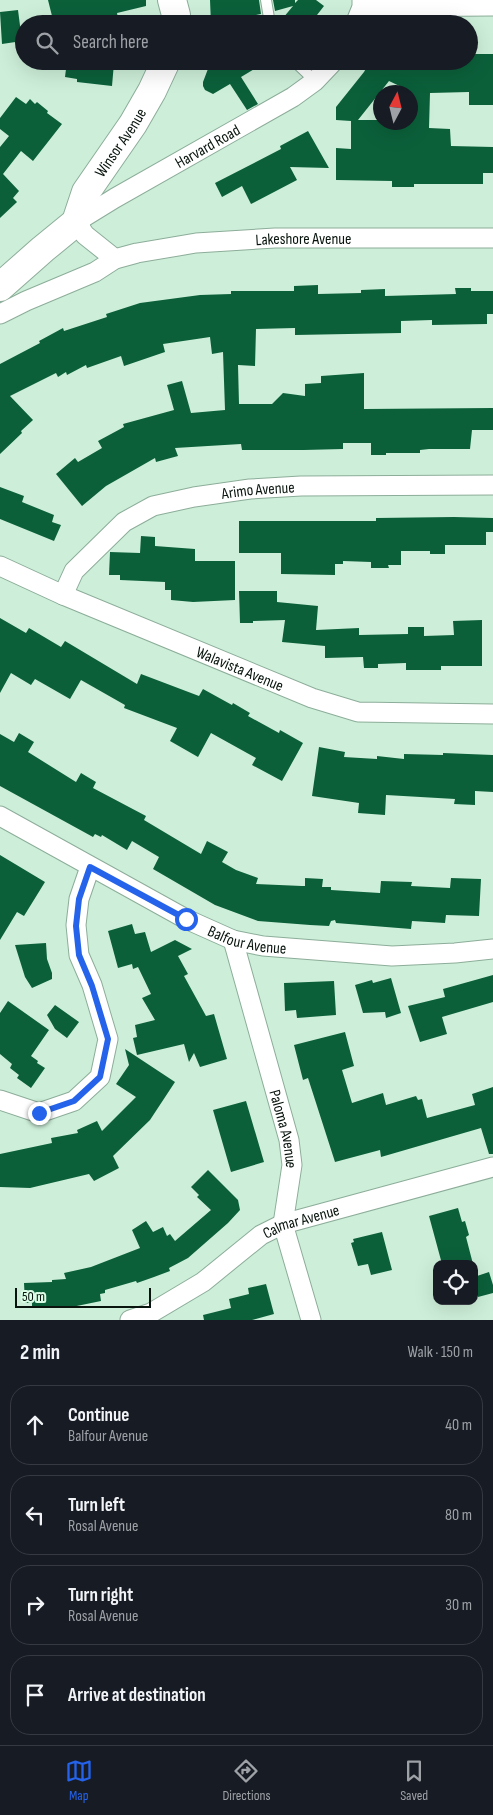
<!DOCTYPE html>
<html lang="en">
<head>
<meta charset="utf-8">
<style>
	body { margin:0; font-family:"Sofia Sans Condensed",sans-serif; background:#242831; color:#f1f3f6 }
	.controls { position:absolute; right:15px; bottom:15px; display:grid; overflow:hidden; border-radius:10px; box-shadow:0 5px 20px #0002 }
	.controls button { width:45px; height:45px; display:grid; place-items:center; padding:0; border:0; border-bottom:1px solid #363941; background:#171b24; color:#f1f3f6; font:25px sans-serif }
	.compass { position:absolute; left:373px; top:85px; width:45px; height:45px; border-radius:50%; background:#171b24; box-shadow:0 5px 20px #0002; rotate:7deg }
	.scale { position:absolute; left:15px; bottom:12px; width:136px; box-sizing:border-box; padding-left:5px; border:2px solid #08140d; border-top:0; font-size:14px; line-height:18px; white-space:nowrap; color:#08140d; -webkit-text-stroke:4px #dafde6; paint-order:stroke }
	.stop { position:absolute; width:15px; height:15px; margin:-11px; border:4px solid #2563eb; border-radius:50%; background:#fff }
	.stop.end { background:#2563eb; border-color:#fff; box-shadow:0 1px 5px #0008 }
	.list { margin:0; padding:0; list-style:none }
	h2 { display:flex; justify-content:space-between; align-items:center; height:65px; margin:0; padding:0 20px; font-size:21px }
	h2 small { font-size:16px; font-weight:400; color:#9ea1a6 }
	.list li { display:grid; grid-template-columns:32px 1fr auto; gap:15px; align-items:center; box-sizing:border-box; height:80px; margin:0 10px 10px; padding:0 10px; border:1px solid #363941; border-radius:20px }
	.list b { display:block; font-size:19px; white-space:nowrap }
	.list p { margin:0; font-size:16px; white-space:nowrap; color:#9ea1a6 }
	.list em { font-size:16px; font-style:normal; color:#9ea1a6 }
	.icon { flex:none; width:28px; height:28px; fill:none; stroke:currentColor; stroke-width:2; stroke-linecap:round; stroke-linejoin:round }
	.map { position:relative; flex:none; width:493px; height:1320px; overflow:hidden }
	.search { position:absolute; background:#171b24; box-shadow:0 5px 20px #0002; left:15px; right:15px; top:15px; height:55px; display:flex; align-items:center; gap:12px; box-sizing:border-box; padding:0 18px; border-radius:28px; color:#9ea1a6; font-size:19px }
	.sheet { height:425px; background:#171b24 }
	nav { display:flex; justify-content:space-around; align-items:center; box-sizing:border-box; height:70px; border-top:1px solid #363941; background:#171b24; font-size:14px; color:#9ea1a6 }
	nav a { display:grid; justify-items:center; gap:2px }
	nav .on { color:#2563eb }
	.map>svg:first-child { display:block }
</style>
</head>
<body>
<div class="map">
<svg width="493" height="1320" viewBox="0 0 493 1320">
	<rect width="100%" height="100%" fill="#cdefd9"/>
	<!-- building -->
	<path fill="#0b603a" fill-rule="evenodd" d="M 48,0 L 146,0 L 146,6 L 117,13 L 119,24 L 54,24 Z
		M 210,0 L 259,0 L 261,14 L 256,15 L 257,24 L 211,24 Z
		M 273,0 L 295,0 L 295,3 L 298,0 L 316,0 L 324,6 L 310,24 L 291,24 L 283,18 L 293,6 L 275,11 Z
		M 18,10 L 22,41 L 2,44 L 0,12 Z
		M 469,54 L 493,54 L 493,105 L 469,105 L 469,92 L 430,93 L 429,128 L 450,129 L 451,146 L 493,147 L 493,173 L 483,173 L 483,184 L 414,184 L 414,187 L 392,187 L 392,181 L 336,180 L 336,148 L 351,149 L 351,121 L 336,120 L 336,107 L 364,72 L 370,61 L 469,61 ZM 389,81 L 410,91 L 410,122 L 380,122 L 380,120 L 358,120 Z
		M 67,61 L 114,63 L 112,86 L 77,82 L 77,79 L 65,77 Z
		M 211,61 L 268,61 L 241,77 L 258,104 L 247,110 L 230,84 L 213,94 L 205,90 L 203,86 L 203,82 Z
		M 16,97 L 26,104 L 30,99 L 35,104 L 37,102 L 48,111 L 47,113 L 62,124 L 33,161 L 21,151 L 3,174 L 19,191 L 13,198 L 17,202 L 0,218 L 0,147 L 9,136 L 0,129 L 0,118 Z
		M 308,131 L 329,168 L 290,167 L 297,180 L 251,204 L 242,186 L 222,197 L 215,183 L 281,149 L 280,146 Z
		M 318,285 L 318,294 L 361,293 L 361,290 L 385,289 L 385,296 L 456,294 L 455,288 L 471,288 L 471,291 L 493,291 L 493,314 L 487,314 L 487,324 L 432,325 L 432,320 L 401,321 L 401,333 L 295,335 L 295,328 L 256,329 L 255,366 L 238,365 L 239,404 L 272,404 L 283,393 L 305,396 L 305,384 L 321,383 L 321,376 L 364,373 L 364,409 L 493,408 L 493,430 L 472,430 L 470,449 L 429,449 L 420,450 L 420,453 L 386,453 L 386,455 L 371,455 L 371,443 L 343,443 L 343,449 L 304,450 L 242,450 L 241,444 L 175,448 L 178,456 L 156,462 L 155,458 L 106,486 L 82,506 L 56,474 L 75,458 L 78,462 L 102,448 L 98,441 L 124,427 L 123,424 L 174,410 L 167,385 L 182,381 L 191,413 L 225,410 L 223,352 L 212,354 L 210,337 L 163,344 L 165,352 L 124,366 L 121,356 L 87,368 L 86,365 L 67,375 L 66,372 L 58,377 L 56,373 L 10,396 L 33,420 L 21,431 L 22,433 L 0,454 L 0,364 L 40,343 L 39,341 L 63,328 L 64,331 L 107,317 L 106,314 L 140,303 L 200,295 L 231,294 L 231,291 L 294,291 L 294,286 Z
		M 0,487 L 24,496 L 22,502 L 54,515 L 52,522 L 61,525 L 54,541 L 0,519 Z
		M 454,517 L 493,518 L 493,532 L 486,532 L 486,545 L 445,545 L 445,554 L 430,554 L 430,551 L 401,551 L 401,565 L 388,565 L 389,568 L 371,568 L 371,562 L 343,561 L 343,564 L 335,564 L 335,575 L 281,574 L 281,553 L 239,553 L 239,521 L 376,521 L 376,518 Z
		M 141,536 L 155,537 L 155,546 L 195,549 L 195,561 L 235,561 L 235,600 L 193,602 L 171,600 L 171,590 L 165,590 L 165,582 L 120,580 L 120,575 L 109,575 L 110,552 L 140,553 Z
		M 239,591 L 277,591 L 277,602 L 318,606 L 316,630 L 359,628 L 359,635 L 408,634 L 408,627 L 424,627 L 424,636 L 454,635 L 453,621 L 482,620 L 482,666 L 441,666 L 441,670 L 406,670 L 406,663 L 378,664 L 378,668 L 364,668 L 363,657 L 325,658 L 325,646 L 282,642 L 285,620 L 253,621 L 253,623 L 240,623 Z
		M 0,618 L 26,633 L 29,628 L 61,647 L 65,641 L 137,684 L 141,674 L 199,696 L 203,689 L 232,705 L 233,703 L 250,713 L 248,716 L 279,733 L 280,730 L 303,743 L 282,781 L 252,765 L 256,758 L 211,733 L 198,757 L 170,741 L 177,728 L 124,708 L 125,705 L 81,680 L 70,699 L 35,679 L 31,685 L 11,673 L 0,693 Z
		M 19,733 L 34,742 L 28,752 L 76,782 L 81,773 L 96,782 L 93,788 L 146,816 L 144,820 L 201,854 L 207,841 L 228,852 L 222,862 L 236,870 L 258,878 L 256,884 L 302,886 L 305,886 L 305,878 L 323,879 L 322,887 L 331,887 L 331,890 L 380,893 L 381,881 L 412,882 L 411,886 L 450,888 L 451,878 L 481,879 L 479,916 L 446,915 L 445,923 L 412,921 L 411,929 L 336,923 L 335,920 L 331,921 L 329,926 L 310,925 L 258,921 L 215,905 L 153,869 L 159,857 L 132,841 L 127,850 L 102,835 L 101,837 L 95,834 L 93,837 L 0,786 L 0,734 L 14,742 Z
		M 319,747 L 345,752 L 344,757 L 377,759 L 377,756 L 404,759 L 404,754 L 443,755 L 443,753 L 493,755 L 493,792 L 475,791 L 475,805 L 454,804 L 455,799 L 386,795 L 385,815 L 358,813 L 359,803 L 312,796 Z
		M 0,855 L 45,882 L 24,916 L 17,912 L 0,940 Z
		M 132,924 L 135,934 L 145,932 L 151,952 L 175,940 L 192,949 L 178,956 L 188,974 L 184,976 L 206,1016 L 214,1014 L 227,1059 L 200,1067 L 194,1053 L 189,1062 L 184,1044 L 137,1055 L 133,1038 L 137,1037 L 135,1025 L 155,1020 L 142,998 L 151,994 L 138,967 L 133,969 L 132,964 L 118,968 L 108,931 Z
		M 46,943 L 47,959 L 52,973 L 52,979 L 32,988 L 25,977 L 15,945 Z
		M 493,975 L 493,1002 L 442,1017 L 447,1034 L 420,1042 L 408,1006 L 445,997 L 443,989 Z
		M 391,978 L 401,1013 L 386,1018 L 385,1012 L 363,1013 L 355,985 L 372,980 L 373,983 Z
		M 334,981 L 336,1015 L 297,1018 L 296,1010 L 285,1011 L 284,983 Z
		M 8,1001 L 49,1030 L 31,1056 L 38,1061 L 37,1063 L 45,1068 L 31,1088 L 17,1078 L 19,1075 L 10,1068 L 12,1064 L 0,1054 L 0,1013 Z
		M 55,1005 L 79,1022 L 67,1038 L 55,1029 L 47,1015 Z
		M 345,1032 L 354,1066 L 342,1070 L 352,1103 L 383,1093 L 386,1105 L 416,1096 L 418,1100 L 422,1099 L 427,1118 L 475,1105 L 472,1094 L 493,1087 L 493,1154 L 489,1154 L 481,1128 L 381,1157 L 380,1150 L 335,1162 L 308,1078 L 303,1080 L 294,1045 Z
		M 125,1049 L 175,1082 L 150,1120 L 113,1156 L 119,1168 L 94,1181 L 89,1174 L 30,1188 L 0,1187 L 0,1154 L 52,1143 L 51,1138 L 78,1133 L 77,1130 L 97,1121 L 102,1131 L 136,1097 L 116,1084 L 129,1065 Z
		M 246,1101 L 264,1162 L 231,1172 L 213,1110 Z
		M 208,1170 L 238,1200 L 240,1210 L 228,1223 L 188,1258 L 169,1268 L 170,1271 L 154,1277 L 137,1283 L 136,1281 L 105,1290 L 105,1293 L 100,1294 L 101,1301 L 67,1308 L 53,1308 L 53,1306 L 32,1306 L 32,1303 L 25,1303 L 24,1283 L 52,1282 L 52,1280 L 66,1279 L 64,1273 L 91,1267 L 140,1248 L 132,1230 L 146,1221 L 153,1232 L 163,1227 L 167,1236 L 170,1234 L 175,1241 L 211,1210 L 197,1197 L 199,1195 L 191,1187 Z
		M 458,1208 L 462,1222 L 465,1221 L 469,1235 L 466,1237 L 473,1264 L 442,1264 L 429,1216 Z
		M 382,1232 L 392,1270 L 371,1275 L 368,1264 L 358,1266 L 351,1243 L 354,1242 L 353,1239 Z
		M 489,1272 L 493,1285 L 493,1293 L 478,1297 L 474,1277 Z
		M 266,1284 L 274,1314 L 252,1320 L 204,1320 L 203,1315 L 231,1308 L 229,1299 L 249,1294 L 248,1288 Z"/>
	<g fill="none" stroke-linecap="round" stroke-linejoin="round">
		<defs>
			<path id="lane" d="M 266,0 L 270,24
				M 294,61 L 315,81"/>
			<g id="street">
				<path d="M 362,7 L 493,6"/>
				<path d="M 355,24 L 362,7 L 362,0"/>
				<path id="s1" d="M 115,259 L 85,235 L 76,222 L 115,198 L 293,97 L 315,81 L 334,61"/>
				<path id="s2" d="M 0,314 L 26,301 L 95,272 L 115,259 L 137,253 L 196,243 L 275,238 L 493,238"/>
				<path id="s3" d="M 0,566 L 63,595 L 312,698 L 358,712 L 493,714"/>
				<path id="s4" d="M 63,595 L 74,571 L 124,522 L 153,506 L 194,497 L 250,489 L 301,486 L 493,485"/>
				<path id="s5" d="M 0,816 L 186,919 L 233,940 L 263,946 L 392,956 L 455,953 L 493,949"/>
				<path id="s6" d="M 233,940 L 289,1140 L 292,1165 L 283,1224 L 311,1320"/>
				<path d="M 0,1100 L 39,1113 L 74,1101 L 100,1077 L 108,1039 L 92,985 L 79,955 L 76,925 L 79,899 L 90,867"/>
				<path id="s7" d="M 130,1320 L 151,1313 L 203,1282 L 261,1235 L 283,1224 L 493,1167"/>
			</g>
			<g id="secondary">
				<path d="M 172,0 L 176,15 L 175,24"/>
				<path id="s8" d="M 0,287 L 43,249 L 76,222 L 86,192 L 133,124 L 152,91 L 166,61"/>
			</g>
		</defs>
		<!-- lane casing -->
		<use href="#lane" stroke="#8cad99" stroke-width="12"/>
		<!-- street casing -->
		<use href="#street" stroke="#8cad99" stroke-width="21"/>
		<!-- secondary casing -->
		<use href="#secondary" stroke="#8cad99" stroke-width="30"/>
		<!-- lane -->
		<use href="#lane" stroke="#fff" stroke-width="10"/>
		<!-- street -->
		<use href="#street" stroke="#fff" stroke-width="19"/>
		<!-- secondary -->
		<use href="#secondary" stroke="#fff" stroke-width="28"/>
	</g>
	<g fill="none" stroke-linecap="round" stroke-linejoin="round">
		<!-- route -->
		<path stroke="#2563eb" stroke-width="6" d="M 39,1113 L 74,1101 L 100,1077 L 108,1039 L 92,986 L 79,955 L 76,926 L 79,899 L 90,867 L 186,919"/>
	</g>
	<g text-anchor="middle" stroke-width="5" stroke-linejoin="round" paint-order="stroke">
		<!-- street labels -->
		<g font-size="16" fill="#08140d" stroke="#dafde6">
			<text dy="6" stroke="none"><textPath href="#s8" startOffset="192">Winsor Avenue</textPath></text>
			<text dy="6" stroke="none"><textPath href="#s1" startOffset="206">Harvard Road</textPath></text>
			<text dy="6" stroke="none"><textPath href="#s2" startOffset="318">Lakeshore Avenue</textPath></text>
			<text dy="6" stroke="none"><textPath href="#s4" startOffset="236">Arimo Avenue</textPath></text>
			<text dy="6" stroke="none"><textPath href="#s3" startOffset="261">Walavista Avenue</textPath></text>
			<text dy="6" stroke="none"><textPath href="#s5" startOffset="278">Balfour Avenue</textPath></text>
			<text dy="6" stroke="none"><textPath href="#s6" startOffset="196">Paloma Avenue</textPath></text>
			<text dy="6" stroke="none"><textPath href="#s7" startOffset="200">Calmar Avenue</textPath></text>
		</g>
	</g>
</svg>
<div class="controls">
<button><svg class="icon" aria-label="locate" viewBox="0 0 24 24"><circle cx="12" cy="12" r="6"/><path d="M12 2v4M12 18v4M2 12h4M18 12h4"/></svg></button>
</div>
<svg class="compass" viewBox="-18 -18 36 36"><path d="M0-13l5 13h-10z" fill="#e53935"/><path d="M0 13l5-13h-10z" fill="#9ea1a6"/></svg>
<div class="scale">50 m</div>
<div class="stop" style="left:186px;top:919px"></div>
<div class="stop end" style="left:39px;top:1113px"></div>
<div class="search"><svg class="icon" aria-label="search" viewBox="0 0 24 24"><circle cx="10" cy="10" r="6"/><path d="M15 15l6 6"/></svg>Search here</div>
</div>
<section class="sheet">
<h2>2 min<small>Walk · 150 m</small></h2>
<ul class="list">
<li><svg class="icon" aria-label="ahead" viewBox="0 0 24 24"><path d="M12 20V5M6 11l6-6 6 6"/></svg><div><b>Continue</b><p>Balfour Avenue</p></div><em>40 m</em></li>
<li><svg class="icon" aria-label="left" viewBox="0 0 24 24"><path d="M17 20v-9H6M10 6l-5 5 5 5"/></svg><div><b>Turn left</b><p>Rosal Avenue</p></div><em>80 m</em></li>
<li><svg class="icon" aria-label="right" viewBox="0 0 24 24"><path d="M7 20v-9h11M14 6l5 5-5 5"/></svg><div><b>Turn right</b><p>Rosal Avenue</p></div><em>30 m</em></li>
<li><svg class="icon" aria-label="arrive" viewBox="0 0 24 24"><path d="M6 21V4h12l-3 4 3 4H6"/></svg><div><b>Arrive at destination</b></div></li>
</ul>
</section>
<nav>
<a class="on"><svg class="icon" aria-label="map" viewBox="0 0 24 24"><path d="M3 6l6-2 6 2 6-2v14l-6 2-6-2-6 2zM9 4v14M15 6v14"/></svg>Map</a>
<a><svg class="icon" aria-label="directions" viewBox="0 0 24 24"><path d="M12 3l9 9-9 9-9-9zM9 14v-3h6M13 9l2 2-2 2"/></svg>Directions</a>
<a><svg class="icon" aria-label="saved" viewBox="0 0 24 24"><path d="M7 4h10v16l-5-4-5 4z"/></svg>Saved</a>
</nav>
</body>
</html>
